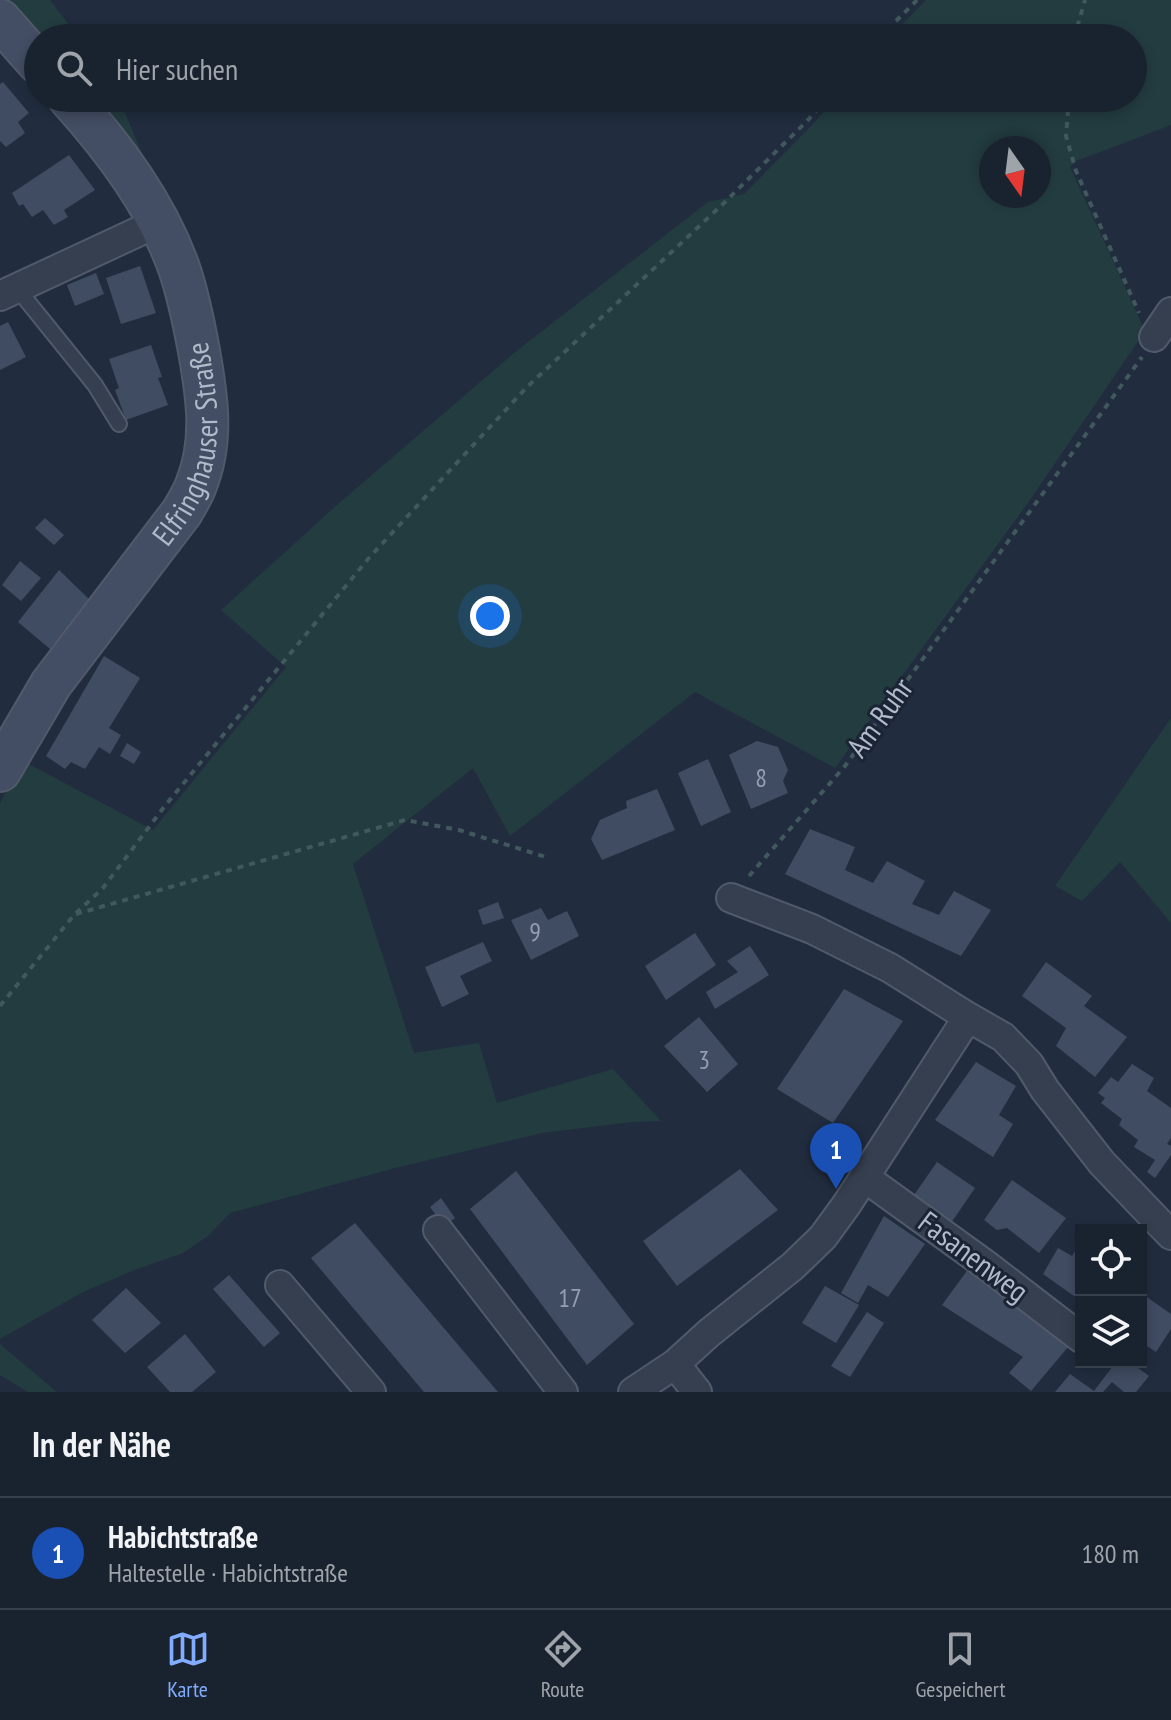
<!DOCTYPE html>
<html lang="de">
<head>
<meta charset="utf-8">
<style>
	body { margin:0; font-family:"PT Sans Narrow",sans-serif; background:#222a37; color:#f1f3f6 }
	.controls { position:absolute; right:24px; bottom:24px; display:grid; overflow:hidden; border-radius:0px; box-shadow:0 4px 12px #0003 }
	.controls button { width:72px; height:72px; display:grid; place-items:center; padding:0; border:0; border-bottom:2px solid #373f4b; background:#19222f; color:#f1f3f6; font:40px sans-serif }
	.compass { position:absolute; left:979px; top:136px; width:72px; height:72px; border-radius:50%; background:#19222f; box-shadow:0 4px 12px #0003; rotate:166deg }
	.you { position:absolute; left:490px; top:616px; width:28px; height:28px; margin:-20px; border:6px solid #fff; border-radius:50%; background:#1a73e8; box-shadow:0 0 0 12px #1a73e833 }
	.badge { display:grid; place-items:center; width:52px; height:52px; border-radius:50%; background:#82acff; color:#fff; font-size:26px; font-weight:700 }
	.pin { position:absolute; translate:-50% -66px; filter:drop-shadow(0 2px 4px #0008) }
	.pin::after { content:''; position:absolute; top:42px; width:28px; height:24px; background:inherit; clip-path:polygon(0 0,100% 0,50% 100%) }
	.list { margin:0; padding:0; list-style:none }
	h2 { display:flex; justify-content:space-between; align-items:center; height:104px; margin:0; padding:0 32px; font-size:34px }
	h2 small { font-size:26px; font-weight:400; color:#9fa4aa }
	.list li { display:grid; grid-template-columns:52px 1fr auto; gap:24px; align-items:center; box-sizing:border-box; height:112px; padding:0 32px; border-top:2px solid #373f4b }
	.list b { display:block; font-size:30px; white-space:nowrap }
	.list p { margin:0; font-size:26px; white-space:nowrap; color:#9fa4aa }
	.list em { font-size:26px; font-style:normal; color:#9fa4aa }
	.icon { flex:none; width:44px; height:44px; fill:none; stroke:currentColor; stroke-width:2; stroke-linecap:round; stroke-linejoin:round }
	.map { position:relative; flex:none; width:1171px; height:1392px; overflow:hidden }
	.search { position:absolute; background:#19222f; box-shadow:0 4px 12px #0003; left:24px; right:24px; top:24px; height:88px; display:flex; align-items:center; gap:20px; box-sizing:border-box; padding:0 28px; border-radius:44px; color:#9fa4aa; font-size:30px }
	.sheet { height:216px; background:#19222f }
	nav { display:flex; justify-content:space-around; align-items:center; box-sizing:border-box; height:112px; border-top:2px solid #373f4b; background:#19222f; font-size:22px; color:#9fa4aa }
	nav a { display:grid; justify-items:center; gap:4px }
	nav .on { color:#82acff }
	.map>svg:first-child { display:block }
</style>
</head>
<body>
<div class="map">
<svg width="1171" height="1392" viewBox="0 0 1171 1392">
	<rect width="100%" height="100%" fill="#212d3f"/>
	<!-- green -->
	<path fill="#233c40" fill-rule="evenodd" d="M 5,0 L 50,0 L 79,38 L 40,38 Z
		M 926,0 L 1171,0 L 1171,125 L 1076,161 L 1070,167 L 1145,331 L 1030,500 L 835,768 L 695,692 L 510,836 L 473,768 L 353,864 L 414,1053 L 479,1043 L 497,1103 L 613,1069 L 661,1121 L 632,1122 L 542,1133 L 395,1168 L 230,1213 L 208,1236 L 183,1253 L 132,1271 L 83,1292 L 0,1339 L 0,803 L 23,761 L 153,830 L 286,667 L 221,610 L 337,505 L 514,353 L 708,202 L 744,194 L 814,123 L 836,98 L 1133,98 L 1133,38 L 889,38 ZM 991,148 L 1039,148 L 1039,196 L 991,196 Z
		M 87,98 L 119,98 L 154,183 Z
		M 1171,718 L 1171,923 L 1120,862 L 1082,901 L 1055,886 Z
		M 0,1344 L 57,1392 L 28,1392 L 0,1375 Z"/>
	<!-- building -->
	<path fill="#404c62" d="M 3,82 L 29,113 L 18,122 L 25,133 L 6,147 L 0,141 L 0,84 Z
		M 69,155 L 95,190 L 64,210 L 68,217 L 54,225 L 43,210 L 32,217 L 23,204 L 19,206 L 12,193 Z
		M 140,266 L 156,313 L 121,324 L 106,278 Z
		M 96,273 L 104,294 L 75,306 L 67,285 Z
		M 8,322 L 26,357 L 0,370 L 0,326 Z
		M 151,345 L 162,377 L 158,378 L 168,405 L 126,420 L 115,390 L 119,388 L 109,359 Z
		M 45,518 L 64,535 L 54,545 L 35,528 Z
		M 20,561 L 41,578 L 21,601 L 2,585 Z
		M 59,570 L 90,600 L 50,649 L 18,622 Z
		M 104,656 L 140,678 L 109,728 L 121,735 L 110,754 L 99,747 L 85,769 L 71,762 L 65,769 L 46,756 Z
		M 757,741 L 778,747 L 788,770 L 783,781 L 788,793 L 751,809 L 729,755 Z
		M 127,743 L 141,752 L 134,764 L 120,756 Z
		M 708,759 L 731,812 L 701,826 L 678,773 Z
		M 657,789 L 675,830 L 602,860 L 591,839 L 600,820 L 627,808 L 626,801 Z
		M 810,829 L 855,847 L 845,870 L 873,883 L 887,861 L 925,881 L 912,904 L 939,915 L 954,891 L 991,910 L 961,956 L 785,874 Z
		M 498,902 L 504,918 L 483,925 L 478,910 Z
		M 541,908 L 548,920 L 567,911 L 579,936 L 531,960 L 511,920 Z
		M 695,933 L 716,965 L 666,1000 L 645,966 Z
		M 483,942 L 492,961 L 460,976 L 469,994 L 442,1007 L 425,967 Z
		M 750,946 L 769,975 L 715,1009 L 706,992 L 738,972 L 727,961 Z
		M 1046,962 L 1092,996 L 1084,1006 L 1127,1037 L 1095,1077 L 1056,1046 L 1066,1028 L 1022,996 Z
		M 844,989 L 903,1021 L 833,1123 L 777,1089 Z
		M 699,1017 L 738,1064 L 707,1092 L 664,1046 Z
		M 976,1062 L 1016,1086 L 999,1115 L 1013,1124 L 993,1157 L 935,1120 Z
		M 1132,1064 L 1154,1078 L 1147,1091 L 1171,1108 L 1171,1138 L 1167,1144 L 1171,1146 L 1171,1155 L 1155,1178 L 1147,1172 L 1155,1160 L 1134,1147 L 1138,1140 L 1119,1125 L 1122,1119 L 1101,1103 L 1105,1098 L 1098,1093 L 1111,1077 L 1118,1082 Z
		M 937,1162 L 975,1188 L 951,1223 L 914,1195 Z
		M 740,1169 L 778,1210 L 677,1286 L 643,1241 Z
		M 516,1171 L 634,1324 L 587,1365 L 470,1209 Z
		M 1012,1180 L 1066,1218 L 1039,1253 L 1007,1228 L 997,1230 L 984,1220 Z
		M 441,1198 L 455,1218 L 444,1226 L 430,1207 Z
		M 884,1216 L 925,1244 L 888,1297 L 868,1285 L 858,1303 L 841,1293 Z
		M 355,1223 L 498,1392 L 424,1392 L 311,1258 Z
		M 1081,1242 L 1081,1301 L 1043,1274 L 1058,1248 L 1072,1256 Z
		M 969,1268 L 1069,1346 L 1031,1391 L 1009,1373 L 1023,1357 L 942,1305 Z
		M 229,1275 L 280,1333 L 264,1347 L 213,1289 Z
		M 825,1286 L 859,1305 L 836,1343 L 802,1323 Z
		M 126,1288 L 161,1323 L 125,1353 L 92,1320 Z
		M 1141,1293 L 1171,1314 L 1171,1329 L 1156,1352 L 1141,1342 Z
		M 867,1312 L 884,1323 L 850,1377 L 831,1366 Z
		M 185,1334 L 216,1372 L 192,1392 L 170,1392 L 147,1367 Z
		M 1116,1362 L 1130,1362 L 1149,1376 L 1136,1392 L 1124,1392 L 1112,1382 L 1103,1392 L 1055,1392 L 1070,1374 L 1094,1391 Z"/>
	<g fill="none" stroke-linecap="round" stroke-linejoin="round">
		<defs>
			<path id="service" d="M 16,287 L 95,385 L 119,424"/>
			<path id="minor" d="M 0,296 L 159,222
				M 1154,337 L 1171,312
				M 731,898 L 812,929 L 890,968 L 968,1017 L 1003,1037 L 1029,1064 L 1045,1090 L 1102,1163 L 1171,1235
				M 864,1177 L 986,1265 L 1081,1338
				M 438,1230 L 563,1392
				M 280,1285 L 371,1392
				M 675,1364 L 697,1392
				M 633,1392 L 675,1364 L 709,1333 L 793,1266 L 823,1237 L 847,1204 L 968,1017"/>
			<g id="secondary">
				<path d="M 0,20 L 38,63"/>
				<path id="s1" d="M 0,771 L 51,684 L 182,512 C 187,503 193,494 196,485 C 214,441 207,396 199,351 C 194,324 188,294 179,268 C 156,204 114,148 69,98"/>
			</g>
		</defs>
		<!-- service casing -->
		<use href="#service" stroke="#515a6a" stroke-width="18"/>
		<!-- minor casing -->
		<use href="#minor" stroke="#515a6a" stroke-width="32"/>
		<!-- secondary casing -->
		<use href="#secondary" stroke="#515a6a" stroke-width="44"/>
		<!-- path -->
		<path stroke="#41595d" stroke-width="4" stroke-dasharray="6 6" stroke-linecap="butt" d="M 879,38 L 917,0
			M 1074,38 L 1085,0
			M 1069,98 L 1066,136 L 1076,171 L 1139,313
			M 749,876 L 845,766 L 1142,357
			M 76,914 L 405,820 L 459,830 L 546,857
			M 0,1006 L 74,915 L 103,888 L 164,807 L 368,559 L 526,388 L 724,203 L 808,120 L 827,98"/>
		<!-- service -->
		<use href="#service" stroke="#363f4f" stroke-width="14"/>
		<!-- minor -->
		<use href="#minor" stroke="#363f4f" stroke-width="28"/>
		<!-- secondary -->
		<use href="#secondary" stroke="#434d63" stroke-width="40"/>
	</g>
	<g text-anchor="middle" stroke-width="6" stroke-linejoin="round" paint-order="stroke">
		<!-- number labels -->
		<g font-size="26" fill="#959eb0">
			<text x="761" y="787">8</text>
			<text x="535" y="941">9</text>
			<text x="704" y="1069">3</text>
			<text x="570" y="1307">17</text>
		</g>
		<!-- street labels -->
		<g font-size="30" fill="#b1baca" stroke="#1b2434">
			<text dy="10" stroke="none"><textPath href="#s1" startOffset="386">Elfringhauser Straße</textPath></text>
			<text transform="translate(880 718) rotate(-54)" y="10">Am Ruhr</text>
			<text transform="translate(973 1257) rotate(37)" y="10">Fasanenweg</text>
		</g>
	</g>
</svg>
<div class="controls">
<button><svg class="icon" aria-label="locate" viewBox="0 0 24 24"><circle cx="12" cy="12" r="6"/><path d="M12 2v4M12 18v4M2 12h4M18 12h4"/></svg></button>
<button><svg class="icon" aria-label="layers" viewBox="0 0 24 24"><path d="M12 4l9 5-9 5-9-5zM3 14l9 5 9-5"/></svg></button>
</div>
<svg class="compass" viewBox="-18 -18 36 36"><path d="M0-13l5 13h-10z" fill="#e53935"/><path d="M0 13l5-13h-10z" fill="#9fa4aa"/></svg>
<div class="you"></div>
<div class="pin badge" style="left:836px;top:1189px;background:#1a4fb4">1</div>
<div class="search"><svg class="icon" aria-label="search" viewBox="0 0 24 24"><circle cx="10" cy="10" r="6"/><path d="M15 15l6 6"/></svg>Hier suchen</div>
</div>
<section class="sheet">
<h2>In der Nähe<small></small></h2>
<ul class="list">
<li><span class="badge" style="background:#1a4fb4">1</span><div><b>Habichtstraße</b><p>Haltestelle · Habichtstraße</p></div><em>180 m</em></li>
</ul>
</section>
<nav>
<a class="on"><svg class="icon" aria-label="map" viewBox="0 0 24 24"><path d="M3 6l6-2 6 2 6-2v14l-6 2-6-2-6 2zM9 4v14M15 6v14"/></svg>Karte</a>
<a><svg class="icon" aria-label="directions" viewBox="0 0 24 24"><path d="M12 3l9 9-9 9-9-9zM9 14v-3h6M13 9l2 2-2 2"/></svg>Route</a>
<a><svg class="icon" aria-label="saved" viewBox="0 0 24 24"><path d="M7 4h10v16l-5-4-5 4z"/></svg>Gespeichert</a>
</nav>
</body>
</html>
